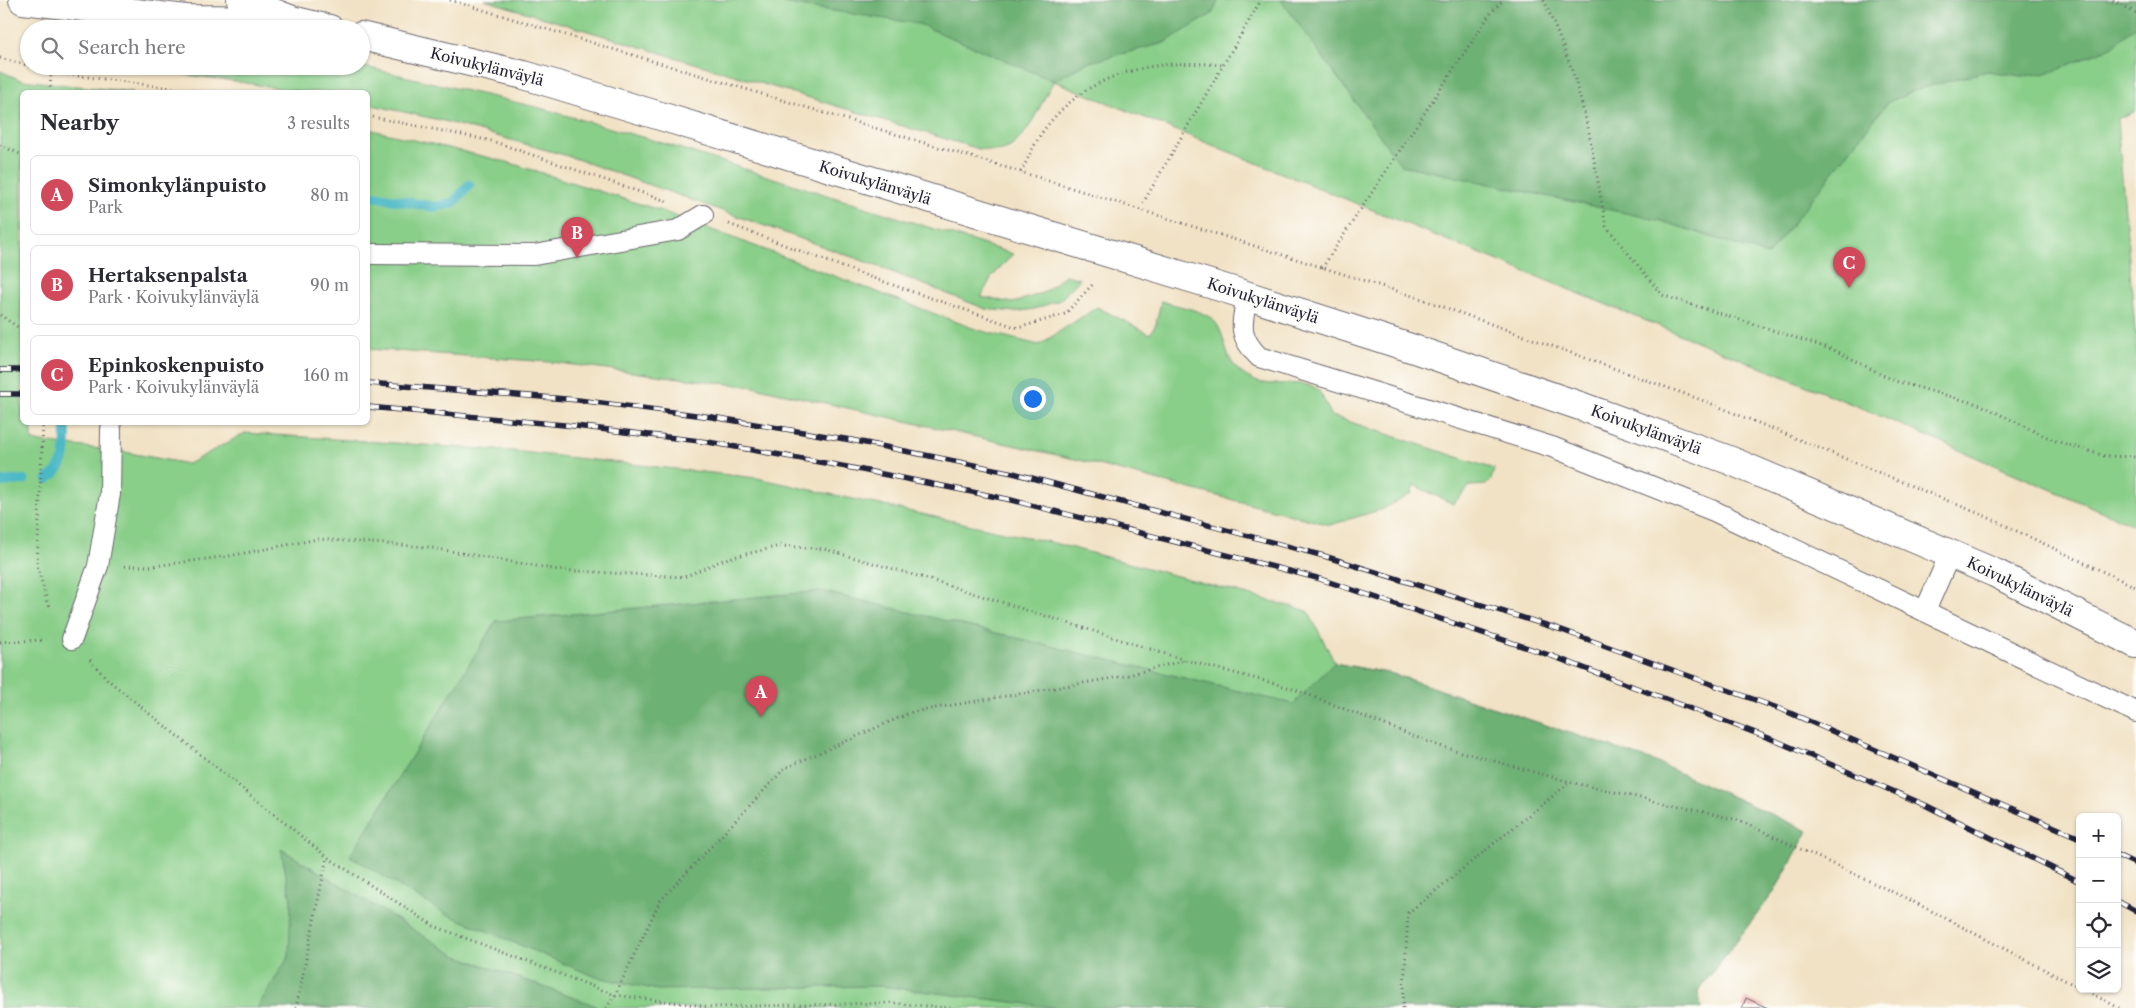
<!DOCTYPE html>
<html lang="en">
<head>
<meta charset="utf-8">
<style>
	body { margin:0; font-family:"Libre Caslon Text",serif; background:#f2f2f3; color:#2b2b33 }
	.controls { position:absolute; right:15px; bottom:15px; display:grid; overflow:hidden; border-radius:8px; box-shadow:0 1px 4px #0004 }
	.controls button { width:45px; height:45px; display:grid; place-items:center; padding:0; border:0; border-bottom:1px solid #e1e1e2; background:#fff; color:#2b2b33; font:25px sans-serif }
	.you { position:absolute; left:1032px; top:398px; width:18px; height:18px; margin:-12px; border:4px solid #fff; border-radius:50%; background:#1a73e8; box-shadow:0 0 0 8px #1a73e833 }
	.badge { display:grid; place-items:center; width:32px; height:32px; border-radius:50%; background:#d1495b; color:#fff; font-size:16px; font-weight:700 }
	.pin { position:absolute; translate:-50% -41px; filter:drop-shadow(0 1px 2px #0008) }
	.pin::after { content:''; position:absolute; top:26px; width:18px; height:15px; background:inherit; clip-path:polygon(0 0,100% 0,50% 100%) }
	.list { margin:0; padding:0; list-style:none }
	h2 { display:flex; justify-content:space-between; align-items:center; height:65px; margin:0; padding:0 20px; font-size:21px }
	h2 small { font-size:16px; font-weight:400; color:#7c7c81 }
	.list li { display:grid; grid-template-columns:32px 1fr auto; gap:15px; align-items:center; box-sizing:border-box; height:80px; margin:0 10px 10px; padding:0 10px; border:1px solid #e1e1e2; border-radius:8px }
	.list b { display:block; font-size:19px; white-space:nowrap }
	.list p { margin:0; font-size:16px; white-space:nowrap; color:#7c7c81 }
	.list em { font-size:16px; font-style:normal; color:#7c7c81 }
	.icon { flex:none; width:28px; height:28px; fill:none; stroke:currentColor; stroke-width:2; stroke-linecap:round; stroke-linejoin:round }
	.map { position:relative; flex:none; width:2136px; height:1008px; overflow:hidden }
	.search { position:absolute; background:#fff; box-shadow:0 1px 4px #0004; left:20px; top:20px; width:350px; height:55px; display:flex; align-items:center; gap:12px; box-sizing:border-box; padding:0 18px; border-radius:28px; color:#7c7c81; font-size:19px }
	.panel { position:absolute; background:#fff; box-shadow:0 1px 4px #0004; left:20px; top:90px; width:350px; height:335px; border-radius:8px }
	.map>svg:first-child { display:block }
</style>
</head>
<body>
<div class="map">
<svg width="2136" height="1008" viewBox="0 0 2136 1008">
	<rect width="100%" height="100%" fill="#fdfcf7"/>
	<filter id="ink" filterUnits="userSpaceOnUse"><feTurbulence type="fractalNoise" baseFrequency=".02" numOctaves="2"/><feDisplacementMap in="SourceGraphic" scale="10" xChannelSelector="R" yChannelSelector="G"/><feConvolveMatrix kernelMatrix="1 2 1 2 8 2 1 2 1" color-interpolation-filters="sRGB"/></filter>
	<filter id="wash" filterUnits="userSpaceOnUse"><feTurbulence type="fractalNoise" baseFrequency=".0096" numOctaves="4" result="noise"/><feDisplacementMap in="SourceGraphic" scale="20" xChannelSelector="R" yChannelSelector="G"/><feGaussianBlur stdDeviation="1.12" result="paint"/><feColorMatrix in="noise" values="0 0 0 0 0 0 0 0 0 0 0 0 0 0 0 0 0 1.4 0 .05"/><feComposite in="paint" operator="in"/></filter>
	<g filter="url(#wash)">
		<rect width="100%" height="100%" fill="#f1e2c5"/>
		<!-- green -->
		<path fill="#89ce89" stroke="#567862" d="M 485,0 L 2136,0 L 2136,111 L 2117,119 L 2136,341 L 2136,526 L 1859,407 L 1054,81 C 1041,101 1031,133 1010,147 C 1000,153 989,150 979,149 Z
			M 116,66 L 361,66 L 540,108 L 666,144 L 1013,254 L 991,278 L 981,297 L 1013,303 L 1045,292 L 1065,275 L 1080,279 L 1060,300 L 1034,309 L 1015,312 L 986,309 L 869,263 L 571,157 L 444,121 L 368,104 L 368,92 L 303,92 L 227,80 Z
			M 0,71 L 21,80 L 133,92 L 22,92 L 22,422 L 32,423 L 32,441 L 119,451 L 188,464 L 245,433 L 512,451 L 757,478 L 1054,543 L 1308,611 L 1335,663 L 1393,674 L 1653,761 L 1808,831 L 1774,892 L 1698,991 L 1701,1008 L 0,1008 Z
			M 368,129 L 507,162 L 659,210 L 978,330 L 1039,345 L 1097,307 L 1150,334 L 1156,324 L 1161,301 C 1176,306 1200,309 1212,319 C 1230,334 1218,364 1253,380 C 1270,389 1304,378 1317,389 C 1323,395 1327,408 1332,416 L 1494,469 L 1491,480 L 1486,485 L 1470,486 L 1453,504 L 1414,485 L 1411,494 L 1383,509 L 1330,525 L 1079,460 L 754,387 L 550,362 L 368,349 Z"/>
		<!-- forest -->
		<path fill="#6eb175" stroke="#486a58" d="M 761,0 L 1219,0 L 1212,14 L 1164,43 L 1086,63 L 1054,81 L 919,24 Z
			M 1281,0 L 2136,0 L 2136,26 L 2112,47 L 2049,73 L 2022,76 L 1987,71 L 1919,89 L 1888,102 L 1768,255 L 1658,220 L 1401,165 Z
			M 821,591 L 1293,704 L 1334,663 L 1393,674 L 1653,761 L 1808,831 L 1774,892 L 1698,991 L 1701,1008 L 1061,1008 L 880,986 L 658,990 L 596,977 L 444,913 L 350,856 L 496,621 Z
			M 281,849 L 455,955 L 602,1008 L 257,1008 L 289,956 L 291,901 Z"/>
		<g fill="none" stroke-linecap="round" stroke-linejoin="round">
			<!-- stream -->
			<path stroke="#4bb8c6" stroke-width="10" d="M 368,195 L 434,207 L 453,203 L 469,185
				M 48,479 C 70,463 65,447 66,422
				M 0,482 L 24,480"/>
		</g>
		<g id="blocks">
			<!-- building -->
			<path fill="#e99796" d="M 1746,998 L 1768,1008 L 1742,1008 Z"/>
		</g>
	</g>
	<g filter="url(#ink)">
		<use href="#blocks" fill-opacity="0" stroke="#6a656b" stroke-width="1"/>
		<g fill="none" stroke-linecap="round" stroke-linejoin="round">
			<defs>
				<path id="service" d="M 368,254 L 534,255 L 678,230 L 703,215
					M 1247,296 C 1242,324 1237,335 1259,357 L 1552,447 L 1714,511 L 2136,712
					M 1925,611 L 1950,554
					M 72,639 L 98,566 L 110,494 L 111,429"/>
				<path id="primary" d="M 23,0 L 186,19 L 292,20
					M 241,0 L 292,20 L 330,29
					M 361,36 L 524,75 L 657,115 L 1233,291 L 1414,349 L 1580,406 L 1729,460 L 1995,573 L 2136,644"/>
			</defs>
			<!-- service casing -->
			<use href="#service" stroke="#6a656b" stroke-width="22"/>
			<!-- primary casing -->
			<use href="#primary" stroke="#6a656b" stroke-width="30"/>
			<!-- path -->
			<path stroke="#6a656b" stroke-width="3" stroke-dasharray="1 4" stroke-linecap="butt" d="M 450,0 L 1021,172 L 1419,298 L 1707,402 L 1985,516 L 2136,587
				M 1544,0 L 1572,69 L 1588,127 L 1606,226 L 1662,295 L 1834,350 L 1895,381 L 1981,405 L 2053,440 L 2105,456 L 2136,457
				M 2113,0 L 2136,13
				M 0,58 L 29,66
				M 29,66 L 56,73 L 203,92
				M 50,92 L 51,72
				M 368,116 L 492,141 L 669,202
				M 0,145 L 22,155
				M 1021,172 C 1029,157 1036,139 1047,126 C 1091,70 1156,59 1222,65
				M 1143,203 L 1261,0
				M 729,224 L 867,276 L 1018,328 L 1065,314 L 1094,283
				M 1322,268 L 1490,14 L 1503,0
				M 0,315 L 22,330
				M 43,422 L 37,565 L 47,601 L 52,609
				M 125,566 L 154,566 L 229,556 L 318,539 L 427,547 L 559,570 L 684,577 L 725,559 L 780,546 L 824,549 L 928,579 L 1185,660
				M 0,642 L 44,640
				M 90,660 L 108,680 L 327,857 L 434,926 L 615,995 L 711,1007 L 891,1003 L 951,1008
				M 2083,989 L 2119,1008
				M 296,1008 L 327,857
				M 606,1008 L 615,995 L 660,901 L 785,768 L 912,712 L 1125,676 L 1185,660 L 1291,688 L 1436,745 L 1570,782 L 1738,820 L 1910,900 L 2080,988
				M 1403,1008 L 1408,913 L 1570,782"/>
			<!-- service -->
			<use href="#service" stroke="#fff" stroke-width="20"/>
			<!-- primary -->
			<use href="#primary" stroke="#fff" stroke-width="28"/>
			<defs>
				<path id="rail" d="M 0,370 L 22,370
					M 368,383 L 578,400 L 712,417 L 851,440 L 1013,473 L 1324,556 L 1559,629 L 1783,710 L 2080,838
					M 0,394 L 22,394
					M 368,407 L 575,426 L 708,442 L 847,467 L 1007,499 L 1317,578 L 1552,656 L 1774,740 L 1925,805 L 2080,882
					M 2117,855 L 2136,864
					M 2117,901 L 2136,911"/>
			</defs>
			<!-- rail casing -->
			<use href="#rail" stroke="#22223b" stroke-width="5.5"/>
			<!-- rail -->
			<use href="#rail" stroke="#fdfcf7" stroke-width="4" stroke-dasharray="11" stroke-linecap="butt"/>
		</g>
	</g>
	<g text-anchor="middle" stroke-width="4" stroke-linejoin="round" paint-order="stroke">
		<!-- street labels -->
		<g font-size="15" fill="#22223b" stroke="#fdfcf7">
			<text transform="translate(487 67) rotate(14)" y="5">Koivukylänväylä</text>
			<text transform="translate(875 183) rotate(17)" y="5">Koivukylänväylä</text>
			<text transform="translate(1263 301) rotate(18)" y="5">Koivukylänväylä</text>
			<text transform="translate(1646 430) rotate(20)" y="5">Koivukylänväylä</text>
			<text transform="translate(2020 587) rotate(26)" y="5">Koivukylänväylä</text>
		</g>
	</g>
</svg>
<div class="controls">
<button>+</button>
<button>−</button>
<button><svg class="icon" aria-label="locate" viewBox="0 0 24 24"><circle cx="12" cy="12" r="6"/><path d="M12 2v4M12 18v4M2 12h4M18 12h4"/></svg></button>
<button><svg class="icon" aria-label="layers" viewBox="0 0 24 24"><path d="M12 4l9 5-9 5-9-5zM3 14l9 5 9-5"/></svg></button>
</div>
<div class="you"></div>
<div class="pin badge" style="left:761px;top:717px">A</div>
<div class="pin badge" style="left:577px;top:258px">B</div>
<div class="pin badge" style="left:1849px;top:288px">C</div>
<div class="search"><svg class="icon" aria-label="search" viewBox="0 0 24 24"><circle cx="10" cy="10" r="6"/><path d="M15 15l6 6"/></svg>Search here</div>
<section class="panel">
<h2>Nearby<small>3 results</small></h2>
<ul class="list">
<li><span class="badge">A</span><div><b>Simonkylänpuisto</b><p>Park</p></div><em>80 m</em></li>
<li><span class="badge">B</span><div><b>Hertaksenpalsta</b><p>Park · Koivukylänväylä</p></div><em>90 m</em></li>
<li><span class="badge">C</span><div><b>Epinkoskenpuisto</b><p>Park · Koivukylänväylä</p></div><em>160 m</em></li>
</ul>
</section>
</div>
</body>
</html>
